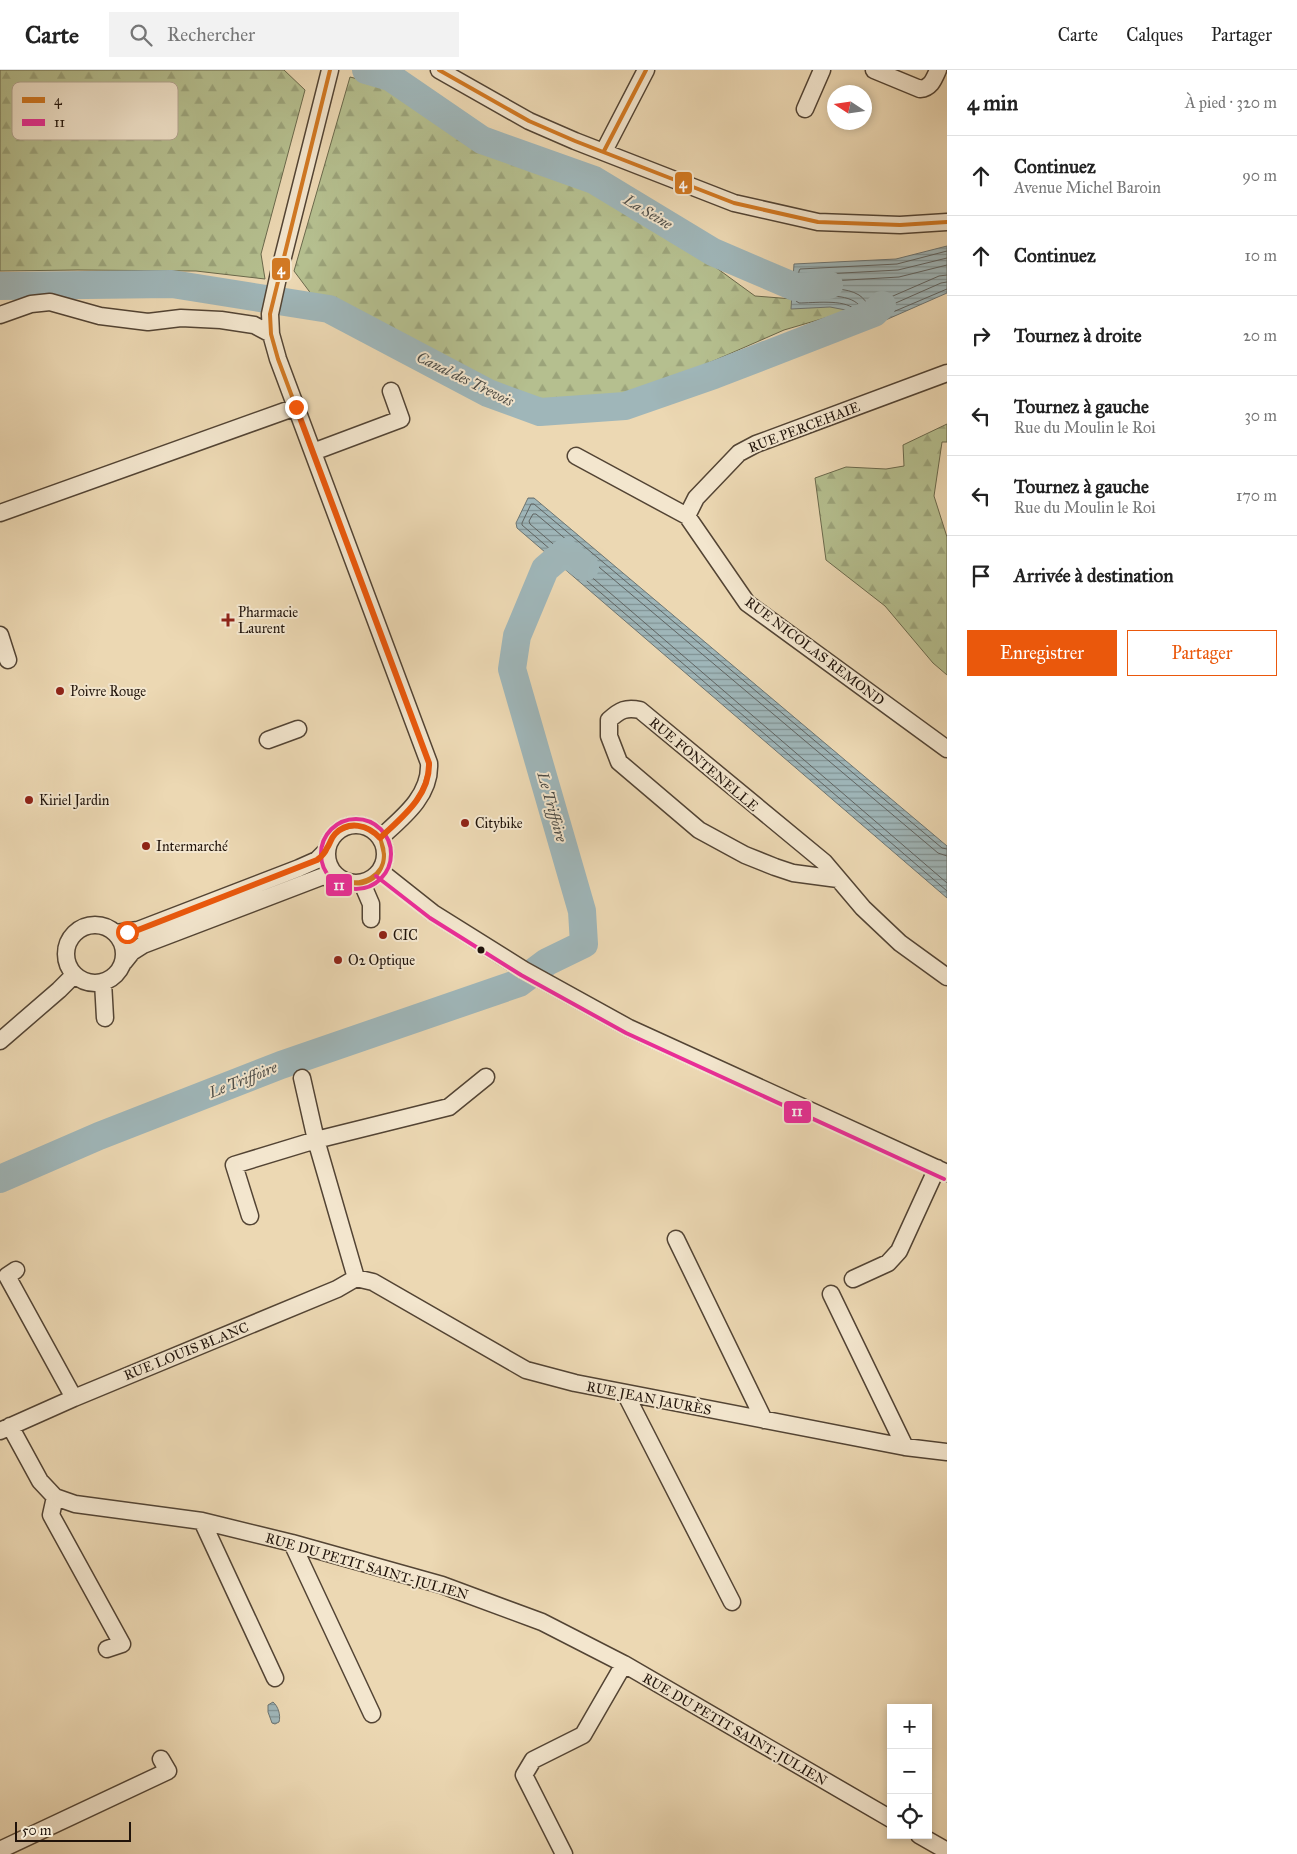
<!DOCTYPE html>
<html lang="fr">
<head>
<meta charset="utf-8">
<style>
	body { margin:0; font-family:"IM FELL Great Primer",serif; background:#f2f2f2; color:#222 }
	.controls { position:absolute; right:15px; bottom:15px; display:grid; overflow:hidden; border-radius:0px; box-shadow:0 2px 8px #0003 }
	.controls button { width:45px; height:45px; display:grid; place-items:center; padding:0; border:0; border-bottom:1px solid #e0e0e0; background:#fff; color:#222; font:25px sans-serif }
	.compass { position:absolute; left:827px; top:15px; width:45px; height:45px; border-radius:50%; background:#fff; box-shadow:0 2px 8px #0003; rotate:282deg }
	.scale { position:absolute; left:15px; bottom:12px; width:116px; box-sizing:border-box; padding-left:5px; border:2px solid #20130a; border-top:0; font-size:14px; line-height:18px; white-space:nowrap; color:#20130a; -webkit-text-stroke:4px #f3e6ce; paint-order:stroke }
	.stop { position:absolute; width:15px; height:15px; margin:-11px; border:4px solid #ea580c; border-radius:50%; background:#fff }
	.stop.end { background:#ea580c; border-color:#fff; box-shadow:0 1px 5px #0008 }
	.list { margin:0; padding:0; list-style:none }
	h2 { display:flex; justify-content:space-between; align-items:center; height:65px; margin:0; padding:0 20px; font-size:21px }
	h2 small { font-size:16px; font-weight:400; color:#767676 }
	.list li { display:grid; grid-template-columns:32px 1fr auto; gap:15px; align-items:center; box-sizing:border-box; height:80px; padding:0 20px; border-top:1px solid #e0e0e0 }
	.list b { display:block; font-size:19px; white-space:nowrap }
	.list p { margin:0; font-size:16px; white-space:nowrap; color:#767676 }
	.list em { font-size:16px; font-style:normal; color:#767676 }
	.actions { display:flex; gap:10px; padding:15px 20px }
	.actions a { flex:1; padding:11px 0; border:1px solid #ea580c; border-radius:0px; text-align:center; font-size:18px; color:#ea580c }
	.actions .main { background:#ea580c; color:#fff }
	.icon { flex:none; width:28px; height:28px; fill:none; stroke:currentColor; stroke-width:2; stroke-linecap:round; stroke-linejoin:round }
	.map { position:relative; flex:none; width:947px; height:1784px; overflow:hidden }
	header { display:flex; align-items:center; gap:30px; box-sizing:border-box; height:70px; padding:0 25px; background:#fff; border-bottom:1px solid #e0e0e0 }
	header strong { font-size:24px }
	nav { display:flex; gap:28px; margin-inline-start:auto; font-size:18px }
	.search { width:350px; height:45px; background:#f2f2f2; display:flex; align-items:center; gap:12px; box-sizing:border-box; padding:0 18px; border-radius:0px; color:#767676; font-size:19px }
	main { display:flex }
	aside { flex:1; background:#fff }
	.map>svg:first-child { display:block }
</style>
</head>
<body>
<header>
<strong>Carte</strong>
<div class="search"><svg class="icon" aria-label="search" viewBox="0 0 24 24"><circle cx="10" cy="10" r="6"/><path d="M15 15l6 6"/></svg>Rechercher</div>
<nav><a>Carte</a><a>Calques</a><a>Partager</a></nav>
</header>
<main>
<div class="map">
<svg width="947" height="1784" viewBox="0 0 947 1784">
	<defs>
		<pattern id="forest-firs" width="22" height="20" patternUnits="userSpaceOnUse" patternTransform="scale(1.25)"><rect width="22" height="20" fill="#b5bf8f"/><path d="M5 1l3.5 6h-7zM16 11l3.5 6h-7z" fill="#9ba37a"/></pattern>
		<pattern id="water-rules" width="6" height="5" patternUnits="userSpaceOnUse" patternTransform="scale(1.25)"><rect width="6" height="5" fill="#9fb6b9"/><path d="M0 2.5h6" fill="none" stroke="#819395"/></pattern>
	</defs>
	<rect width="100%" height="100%" fill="#ecd8b3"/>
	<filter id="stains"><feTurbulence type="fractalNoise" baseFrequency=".004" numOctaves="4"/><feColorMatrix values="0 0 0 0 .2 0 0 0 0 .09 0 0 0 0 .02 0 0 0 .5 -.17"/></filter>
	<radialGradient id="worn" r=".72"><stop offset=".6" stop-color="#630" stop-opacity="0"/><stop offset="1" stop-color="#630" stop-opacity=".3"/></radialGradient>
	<!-- forest -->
	<path fill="url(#forest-firs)" stroke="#6a694c" d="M 0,0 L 284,0 L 305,20 L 261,184 L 265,209 L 196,201 L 78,200 L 0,201 Z
		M 350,7 L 385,16 L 490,83 L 546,102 L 599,124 L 711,194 L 755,226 L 818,231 L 852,240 L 784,260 L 704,295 L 633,323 L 549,333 L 498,314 L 380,254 L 312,225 L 294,201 Z
		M 947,354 L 947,372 L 942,372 L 934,426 L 947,467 L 947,605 L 933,593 L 885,536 L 826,490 L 815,408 L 846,397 L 886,399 L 904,396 L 903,375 Z"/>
	<!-- water -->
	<path fill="url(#water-rules)" stroke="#6c7573" d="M 947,176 L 947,223 L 856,263 L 848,244 L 851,241 L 830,237 L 791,239 L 794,194 L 896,189 Z
		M 528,428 L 534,428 L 947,776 L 947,828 L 517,458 L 516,453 Z
		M 273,1632 C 278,1636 281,1645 279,1652 L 275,1654 L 272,1653 L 268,1642 L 268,1635 Z"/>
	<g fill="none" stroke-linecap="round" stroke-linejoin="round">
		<!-- shore -->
		<path stroke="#606462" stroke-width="1" d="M 947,181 L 897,194 L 800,199 L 799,201 L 796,231 L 799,233 C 813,233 844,229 854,239 L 854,246 L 858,255 L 860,256 L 947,219
			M 947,188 L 898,200 L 806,205 L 804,207 L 803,225 L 805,227 C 820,226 848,223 859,235 L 861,246 L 864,247 L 941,213 L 947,212
			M 947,195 L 899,207 L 814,212 L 811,217 L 813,219 C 827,219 846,217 859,225 C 864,228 866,233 870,236 L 939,206 L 947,205
			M 947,779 L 942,778 L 534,434 L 531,434 L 522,453 L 522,455 L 947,821
			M 947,786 L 938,783 L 536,444 L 533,444 L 529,451 L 530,454 L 947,813"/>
		<!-- river -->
		<path stroke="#9fb6b9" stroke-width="28" d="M 366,0 L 390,7 L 482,70 L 594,110 L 713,182 L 795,217 L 829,215
			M 0,216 L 172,214 L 329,239 L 488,323 L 540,342 L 625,336 L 714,305 L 874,243 L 882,235
			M 0,1109 L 99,1066 L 281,995 L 519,913 L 547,892 L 584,874 L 582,841 L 512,599 L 517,566 L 545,499 L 565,482 L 585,497"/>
		<defs>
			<path id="minor" d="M 330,0 L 279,203 L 270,244 L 271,264 L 278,289 L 429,693 C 431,726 402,748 380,768
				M 439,0 L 529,51 L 575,71 L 734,133 L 818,152 L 900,155 L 947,152
				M 874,0 L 920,19 C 931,18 934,9 938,0
				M 805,39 L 822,0
				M 604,81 L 646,0
				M 0,245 L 31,234 L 50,232 L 100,246 L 148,252 L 181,248 L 221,250 L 254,255 L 271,264
				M 313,382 L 401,349 L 391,321
				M 576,386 L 687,446 L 747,533 L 947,679
				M 0,443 L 296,337
				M 687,446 L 696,428 L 739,383 L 756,374 L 947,303
				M 0,565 L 8,590
				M 268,670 L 298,659
				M327 784a29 29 0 1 1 58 0a29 29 0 1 1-58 0Z
				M 380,801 L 433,843 L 524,900 L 629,958 L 947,1103
				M 838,809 L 793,803 L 775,797 L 745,785 L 699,760 L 619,692 L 609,666 L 609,650 C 620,640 626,637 640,640 L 824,792 L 863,838 L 900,873 L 947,907
				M 362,813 L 371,834 L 371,849
				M66 884a29 29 0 1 1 58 0a29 29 0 1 1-58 0Z
				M 116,863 L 138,860 L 299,798 L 317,790 L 327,780
				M 124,892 L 132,882 L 143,875 L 321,807 L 336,806
				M 103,912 L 105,948
				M 0,971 L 59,920 L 74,905
				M 302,1008 L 316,1070 L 356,1208
				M 250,1146 L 234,1095 L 316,1070 L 449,1037 L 486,1007
				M 676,1169 L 764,1350
				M 16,1200 L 7,1206 L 74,1328
				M 853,1209 L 888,1193 L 899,1181 L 937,1098
				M 831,1224 L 905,1377
				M 625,1323 L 732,1532
				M 10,1356 L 40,1411 L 55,1427 L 75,1434 L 202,1451 L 292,1473 L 442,1515 L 542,1552 L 624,1594 L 891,1749
				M 0,1361 L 74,1328 L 337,1219 L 356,1208 L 373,1212 L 526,1300 L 575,1313 L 905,1377 L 947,1382
				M 55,1427 L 51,1445 L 122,1574 L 107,1579
				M 202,1451 L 275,1608
				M 292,1473 L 372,1644
				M 919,1765 L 947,1781
				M 2,1779 L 168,1701 L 161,1689
				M 564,1784 L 524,1705 L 533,1690 L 583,1665 L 624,1594"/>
		</defs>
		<!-- minor casing -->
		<use href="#minor" stroke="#534434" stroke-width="19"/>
		<!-- minor -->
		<use href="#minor" stroke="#f3e6ce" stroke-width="16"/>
		<defs>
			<path id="bus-1" d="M 330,0 L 270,244 L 271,264 L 278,289 L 429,693 C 427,727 404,747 380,768
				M 439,0 L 529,51 L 575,71 L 734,133 L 818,152 L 900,155 L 947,152
				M 604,81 L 646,0
				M 343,759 C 356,753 367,755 377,765
				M 343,810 C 361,817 385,806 384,784 C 383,780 382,775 381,771
				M 343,810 C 370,823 392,798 381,771"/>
			<path id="bus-2" d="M321 784a35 35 0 1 1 70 0a35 35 0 1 1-70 0Z
				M 376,806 L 430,848 L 521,905 L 626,963 L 944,1109"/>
		</defs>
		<!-- bus-1 casing -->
		<use href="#bus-1" stroke="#f3e6ce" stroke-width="8"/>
		<!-- bus-2 casing -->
		<use href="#bus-2" stroke="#f3e6ce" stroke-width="8"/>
		<!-- bus-1 -->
		<use href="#bus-1" stroke="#d27923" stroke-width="4"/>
		<!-- bus-2 -->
		<use href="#bus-2" stroke="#e92e97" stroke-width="4"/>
	</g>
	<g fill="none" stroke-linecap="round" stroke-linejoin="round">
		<!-- route -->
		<path stroke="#ea580c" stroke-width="6" d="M 127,862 L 138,860 L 317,790 C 321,787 325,783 327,778 C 330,774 331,768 335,764 C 349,750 368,755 380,768 C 402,747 430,726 429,693 L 296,337"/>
	</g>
	<!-- markers -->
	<g fill="#8f2418" stroke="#f3e6ce" stroke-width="2">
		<path d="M225.5 542.5h5v5h5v5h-5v5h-5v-5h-5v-5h5z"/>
		<circle cx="60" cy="621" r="5"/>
		<circle cx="29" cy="730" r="5"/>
		<circle cx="465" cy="753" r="5"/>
		<circle cx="146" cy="776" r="5"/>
		<circle cx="383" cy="865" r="5"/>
		<circle cx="338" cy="890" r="5"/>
	</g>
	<circle fill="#20130a" stroke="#f3e6ce" stroke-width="2" cx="481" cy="880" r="4.5"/>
	<g text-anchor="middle" stroke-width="4" stroke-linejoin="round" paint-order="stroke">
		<!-- street labels -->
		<g font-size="14" fill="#20130a" stroke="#f3e6ce">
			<text transform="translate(804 357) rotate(-21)" y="5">RUE PERCEHAIE</text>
			<text transform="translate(815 581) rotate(37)" y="5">RUE NICOLAS REMOND</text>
			<text transform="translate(704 694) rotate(40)" y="5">RUE FONTENELLE</text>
			<text transform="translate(186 1281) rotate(-22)" y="5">RUE LOUIS BLANC</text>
			<text transform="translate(649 1328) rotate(11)" y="5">RUE JEAN JAURÈS</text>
			<text transform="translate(367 1496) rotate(16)" y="5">RUE DU PETIT SAINT-JULIEN</text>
			<text transform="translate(735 1659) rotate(30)" y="5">RUE DU PETIT SAINT-JULIEN</text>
		</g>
		<!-- poi labels -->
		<g font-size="14" fill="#20130a" stroke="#f3e6ce" text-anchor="start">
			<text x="238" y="547">Pharmacie<tspan x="238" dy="16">Laurent</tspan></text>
			<text x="70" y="626">Poivre Rouge</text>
			<text x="39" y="735">Kiriel Jardin</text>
			<text x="475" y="758">Citybike</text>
			<text x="156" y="781">Intermarché</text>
			<text x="393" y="870">CIC</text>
			<text x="348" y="895">O2 Optique</text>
		</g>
		<!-- water labels -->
		<g font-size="15" font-style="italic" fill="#4c4c47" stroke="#f3e6ce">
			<text transform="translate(648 142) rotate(31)" y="5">La Seine</text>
			<text transform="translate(465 309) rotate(26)" y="5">Canal des Trevois</text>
			<text transform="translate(552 737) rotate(74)" y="5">Le Triffoire</text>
			<text transform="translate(243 1010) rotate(-22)" y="5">Le Triffoire</text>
		</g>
	</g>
	<!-- legend -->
	<rect x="12" y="12" width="166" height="58" rx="8" fill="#f3e6ce" stroke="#b4a793" stroke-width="1"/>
	<rect x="22" y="27" width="23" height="6" fill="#d27923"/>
	<rect x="22" y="49" width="23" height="7" fill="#e92e97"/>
	<g font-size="14" fill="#20130a">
		<text x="54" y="35">4</text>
		<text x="54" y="57">11</text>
	</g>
	<g stroke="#f3e6ce" stroke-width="2">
		<rect x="674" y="101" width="19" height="24" rx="5" fill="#d27923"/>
		<rect x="271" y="187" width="20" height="24" rx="5" fill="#d27923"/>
		<rect x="325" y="803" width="28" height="24" rx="5" fill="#e92e97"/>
		<rect x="783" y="1030" width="29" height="24" rx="5" fill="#e92e97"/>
	</g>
	<g font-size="14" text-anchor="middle" font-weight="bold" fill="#fff">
		<text x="683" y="118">4</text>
		<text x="281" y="204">4</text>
		<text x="339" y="820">11</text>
		<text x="797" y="1046">11</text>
	</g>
	<rect width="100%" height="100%" filter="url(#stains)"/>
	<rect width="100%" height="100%" fill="url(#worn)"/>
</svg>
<div class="controls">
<button>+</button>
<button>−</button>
<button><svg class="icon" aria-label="locate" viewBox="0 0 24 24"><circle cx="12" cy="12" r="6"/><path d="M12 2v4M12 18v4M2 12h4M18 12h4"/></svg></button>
</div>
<svg class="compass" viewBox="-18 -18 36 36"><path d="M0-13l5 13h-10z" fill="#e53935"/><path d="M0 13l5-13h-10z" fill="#767676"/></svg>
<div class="scale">50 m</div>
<div class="stop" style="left:127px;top:862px"></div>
<div class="stop end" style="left:296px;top:337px"></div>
</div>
<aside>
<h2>4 min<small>À pied · 320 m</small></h2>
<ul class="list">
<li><svg class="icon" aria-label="ahead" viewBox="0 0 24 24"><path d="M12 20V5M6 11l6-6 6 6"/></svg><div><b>Continuez</b><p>Avenue Michel Baroin</p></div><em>90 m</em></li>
<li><svg class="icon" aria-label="ahead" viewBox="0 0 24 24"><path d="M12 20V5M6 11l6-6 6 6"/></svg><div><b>Continuez</b></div><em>10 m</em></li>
<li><svg class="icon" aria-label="right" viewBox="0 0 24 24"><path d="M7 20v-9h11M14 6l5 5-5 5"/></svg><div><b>Tournez à droite</b></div><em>20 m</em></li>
<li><svg class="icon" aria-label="left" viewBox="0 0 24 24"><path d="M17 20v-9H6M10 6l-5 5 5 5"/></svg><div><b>Tournez à gauche</b><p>Rue du Moulin le Roi</p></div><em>30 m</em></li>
<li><svg class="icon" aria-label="left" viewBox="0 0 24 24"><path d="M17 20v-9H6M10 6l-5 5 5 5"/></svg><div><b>Tournez à gauche</b><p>Rue du Moulin le Roi</p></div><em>170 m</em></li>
<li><svg class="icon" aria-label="arrive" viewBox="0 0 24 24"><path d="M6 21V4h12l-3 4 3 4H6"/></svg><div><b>Arrivée à destination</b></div></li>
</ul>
<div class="actions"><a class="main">Enregistrer</a><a>Partager</a></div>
</aside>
</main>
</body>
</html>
